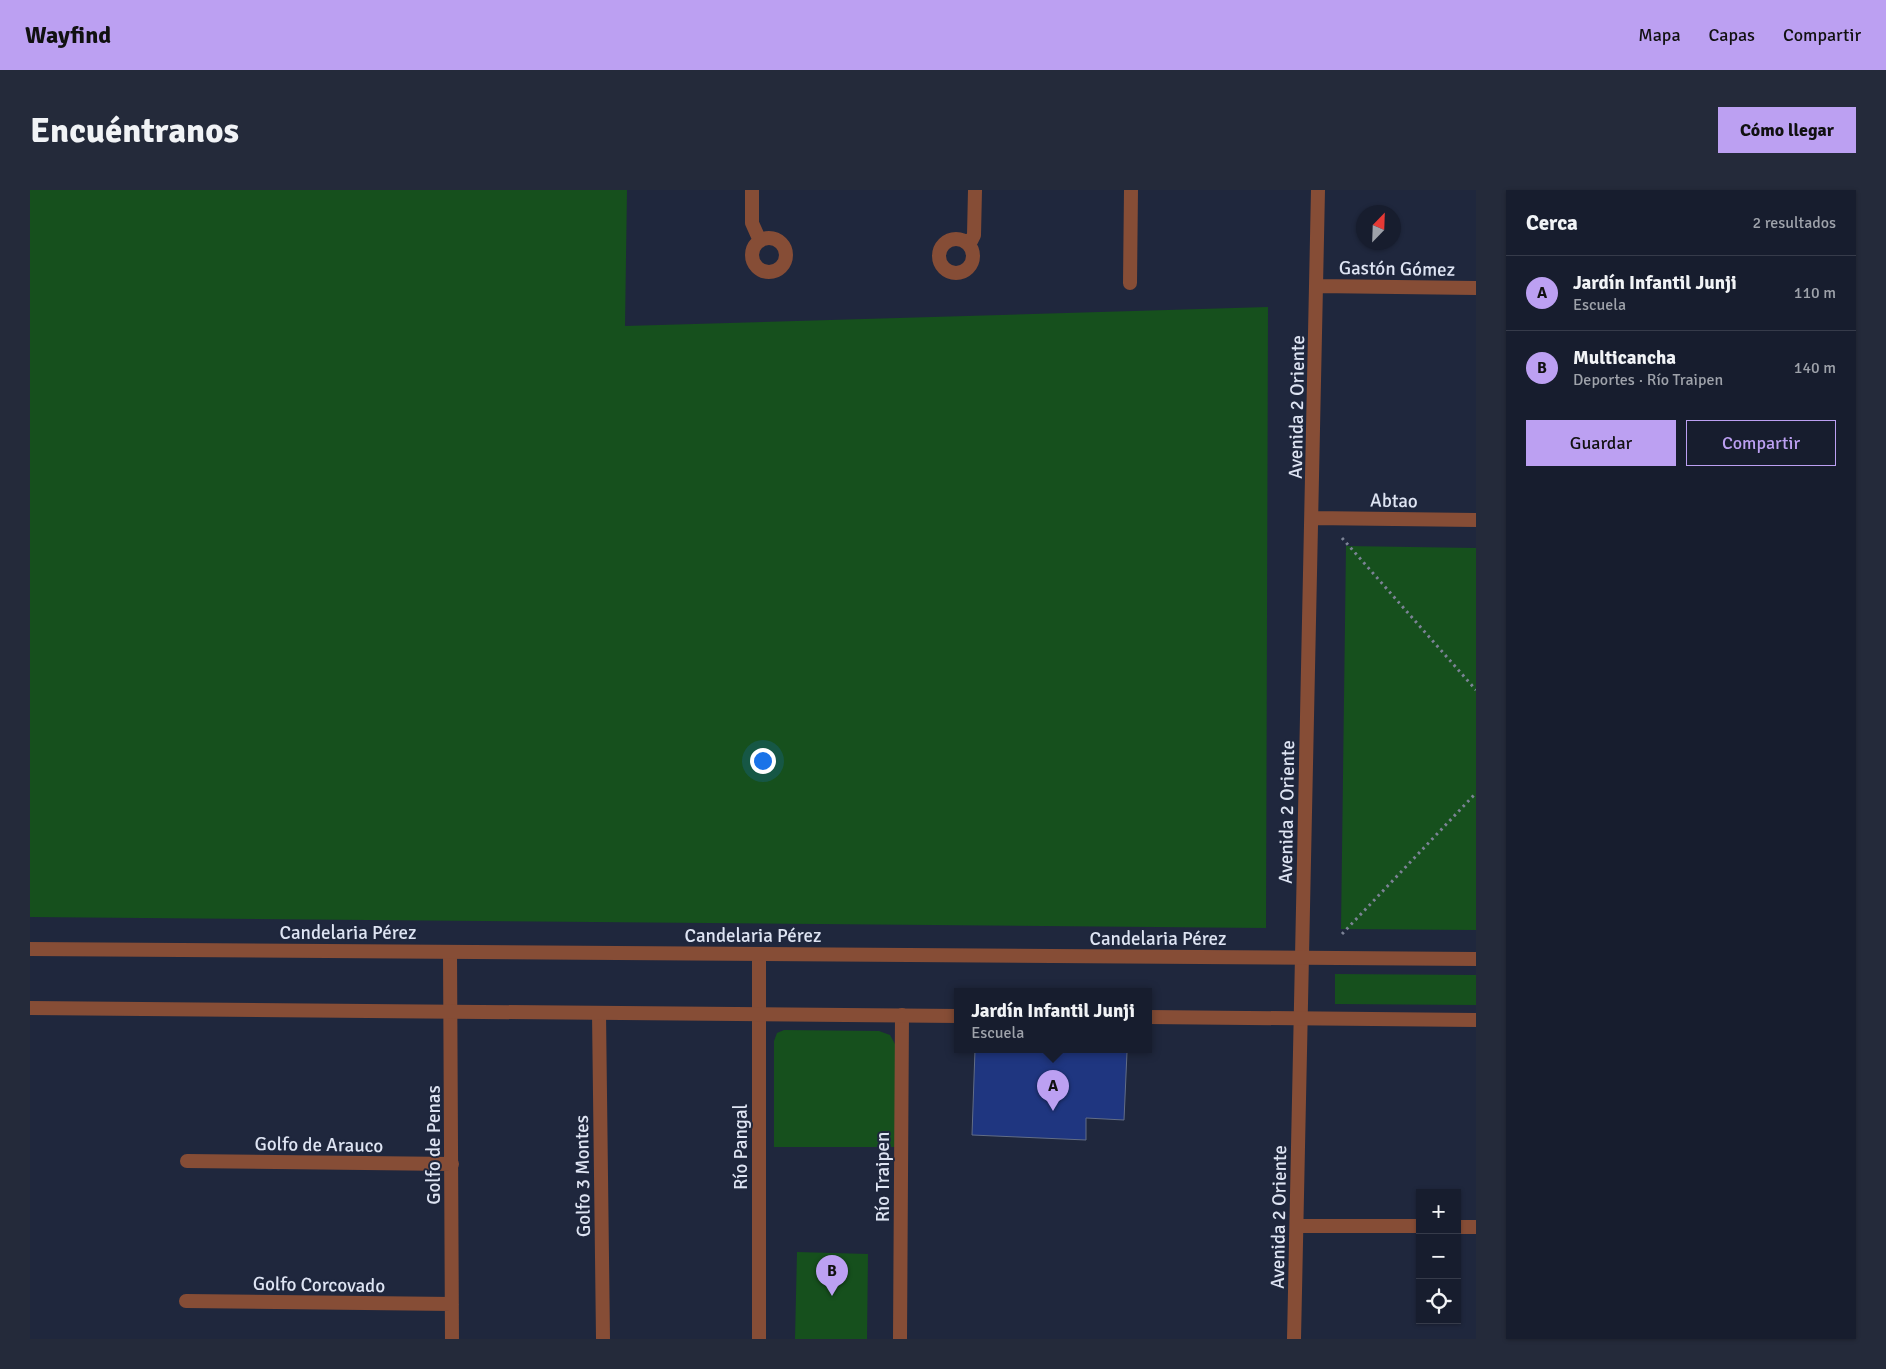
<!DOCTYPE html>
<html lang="es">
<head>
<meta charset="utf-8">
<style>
	body { margin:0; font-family:Signika,sans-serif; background:#242a3a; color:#f1f3f6 }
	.controls { position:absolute; right:15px; bottom:15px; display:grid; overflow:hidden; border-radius:0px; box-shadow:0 1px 4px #0004 }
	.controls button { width:45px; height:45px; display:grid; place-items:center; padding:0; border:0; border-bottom:1px solid #363b4a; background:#171d2e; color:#f1f3f6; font:25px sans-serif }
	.compass { position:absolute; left:1326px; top:15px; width:45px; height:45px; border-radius:50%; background:#171d2e; box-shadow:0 1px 4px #0004; rotate:23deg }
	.you { position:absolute; left:732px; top:570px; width:18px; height:18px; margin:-12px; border:4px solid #fff; border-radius:50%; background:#1a73e8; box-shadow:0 0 0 8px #1a73e833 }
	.badge { display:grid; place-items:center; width:32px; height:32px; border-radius:50%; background:#bca0f2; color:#111; font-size:16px; font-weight:700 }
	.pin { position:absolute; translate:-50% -41px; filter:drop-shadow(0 1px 2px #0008) }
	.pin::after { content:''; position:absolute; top:26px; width:18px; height:15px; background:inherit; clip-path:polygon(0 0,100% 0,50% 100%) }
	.popup { position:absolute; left:924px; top:798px; width:198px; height:65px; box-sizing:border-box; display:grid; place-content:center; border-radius:0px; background:#171d2e; filter:drop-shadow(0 1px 4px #0005); font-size:16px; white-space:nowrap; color:#9ea2aa }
	.popup b { font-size:19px; color:#f1f3f6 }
	.popup::after { content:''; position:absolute; left:50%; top:100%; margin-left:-10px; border:10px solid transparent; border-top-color:#171d2e }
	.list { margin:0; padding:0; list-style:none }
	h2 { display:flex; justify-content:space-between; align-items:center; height:65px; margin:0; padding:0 20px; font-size:21px }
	h2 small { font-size:16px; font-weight:400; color:#9ea2aa }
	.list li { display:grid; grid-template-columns:32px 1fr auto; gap:15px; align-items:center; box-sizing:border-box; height:75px; padding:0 20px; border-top:1px solid #363b4a }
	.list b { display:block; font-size:19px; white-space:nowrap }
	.list p { margin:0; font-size:16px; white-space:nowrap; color:#9ea2aa }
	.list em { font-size:16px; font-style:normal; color:#9ea2aa }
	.actions { display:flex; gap:10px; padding:15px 20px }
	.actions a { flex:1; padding:11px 0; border:1px solid #bca0f2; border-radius:0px; text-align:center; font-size:18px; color:#bca0f2 }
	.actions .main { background:#bca0f2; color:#111 }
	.icon { flex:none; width:28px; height:28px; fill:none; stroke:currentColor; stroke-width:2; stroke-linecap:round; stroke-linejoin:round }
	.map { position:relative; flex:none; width:1446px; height:1149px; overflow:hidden; border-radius:0px }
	header { display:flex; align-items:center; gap:30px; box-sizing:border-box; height:70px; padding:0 25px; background:#bca0f2; color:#111 }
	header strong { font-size:24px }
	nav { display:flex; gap:28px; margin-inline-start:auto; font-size:18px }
	.intro { display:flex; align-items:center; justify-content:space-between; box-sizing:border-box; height:120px; padding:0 30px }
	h1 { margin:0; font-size:35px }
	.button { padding:12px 22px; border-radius:0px; background:#bca0f2; color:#111; font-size:18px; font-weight:700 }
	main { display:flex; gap:30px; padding:0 30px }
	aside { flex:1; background:#171d2e; border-radius:0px; box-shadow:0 1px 4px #0004 }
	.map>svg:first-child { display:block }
</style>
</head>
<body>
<header>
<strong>Wayfind</strong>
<nav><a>Mapa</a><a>Capas</a><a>Compartir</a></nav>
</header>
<div class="intro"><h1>Encuéntranos</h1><a class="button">Cómo llegar</a></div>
<main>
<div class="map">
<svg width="1446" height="1149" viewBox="0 0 1446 1149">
	<rect width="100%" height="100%" fill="#1f273d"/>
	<!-- green -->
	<path fill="#16501d" d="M 0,0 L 597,0 L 595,136 L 1238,117 L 1236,738 L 0,727 Z
		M 1316,356 L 1446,358 L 1446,740 L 1311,739 Z
		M 1305,784 L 1446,785 L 1446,815 L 1305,814 Z
		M 754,840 L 849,841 L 860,845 L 865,854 L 865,957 L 744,957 L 744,851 L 747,843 Z
		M 767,1062 L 838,1064 L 837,1149 L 765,1149 Z"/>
	<!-- building -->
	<path fill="#1f3680" stroke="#626d86" d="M 945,860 L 1097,862 L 1094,930 L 1056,928 L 1056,950 L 942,945 Z"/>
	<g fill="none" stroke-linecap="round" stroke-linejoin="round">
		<!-- path -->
		<path stroke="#7c8396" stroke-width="3" stroke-dasharray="2.5 4" stroke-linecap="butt" d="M 1312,348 L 1446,500
			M 1312,744 L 1446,603"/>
		<!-- minor -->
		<path stroke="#864d36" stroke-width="14" d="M 722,0 L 722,33 L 730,51
			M722 65a17 17 0 1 1 34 0a17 17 0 1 1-34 0Z
			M909 66a17 17 0 1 1 34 0a17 17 0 1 1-34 0Z
			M 939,55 L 944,45 L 945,0
			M 1100,93 L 1101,0
			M 1287,96 L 1446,98
			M 1282,328 L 1446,330
			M 420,762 L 422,1149
			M 729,764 L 729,1149
			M 569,823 L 573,1149
			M 157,971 L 422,974
			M 1267,1036 L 1390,1036
			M 1427,1037 L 1446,1037
			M 156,1111 L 422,1114
			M 870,1149 L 872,825
			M 1264,1149 L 1288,0"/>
		<!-- tertiary -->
		<path stroke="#864d36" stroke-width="14" d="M 0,759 L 1446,769
			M 0,818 L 928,826
			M 1118,827 L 1446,830"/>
	</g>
	<g text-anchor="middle" stroke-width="4" stroke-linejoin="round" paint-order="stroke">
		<!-- street labels -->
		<g font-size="19" fill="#dee4f3" stroke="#1f273d">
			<text transform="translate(1367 78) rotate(1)" y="7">Gastón Gómez</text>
			<text transform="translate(1266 217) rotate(-89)" y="7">Avenida 2 Oriente</text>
			<text transform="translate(1364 310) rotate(1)" y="7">Abtao</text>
			<text transform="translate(1256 622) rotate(-89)" y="7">Avenida 2 Oriente</text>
			<text x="318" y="749">Candelaria Pérez</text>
			<text x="723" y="752">Candelaria Pérez</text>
			<text x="1128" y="755">Candelaria Pérez</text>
			<text transform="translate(289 954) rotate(1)" y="7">Golfo de Arauco</text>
			<text transform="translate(403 955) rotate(-90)" y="7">Golfo de Penas</text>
			<text transform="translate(710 957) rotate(-90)" y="7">Río Pangal</text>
			<text transform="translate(552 986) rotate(-91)" y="7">Golfo 3 Montes</text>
			<text transform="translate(852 987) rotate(-90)" y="7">Río Traipen</text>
			<text transform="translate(1248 1027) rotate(-89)" y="7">Avenida 2 Oriente</text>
			<text transform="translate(289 1094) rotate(1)" y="7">Golfo Corcovado</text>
		</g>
	</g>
</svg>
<div class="controls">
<button>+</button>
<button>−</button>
<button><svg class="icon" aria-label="locate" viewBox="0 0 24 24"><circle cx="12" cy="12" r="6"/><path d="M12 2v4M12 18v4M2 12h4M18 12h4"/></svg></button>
</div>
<svg class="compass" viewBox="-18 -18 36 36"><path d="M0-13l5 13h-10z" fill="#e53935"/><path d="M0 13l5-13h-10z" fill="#9ea2aa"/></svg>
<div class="you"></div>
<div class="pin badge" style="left:1023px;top:921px">A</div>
<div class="popup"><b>Jardín Infantil Junji</b>Escuela</div>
<div class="pin badge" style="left:802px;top:1106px">B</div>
</div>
<aside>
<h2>Cerca<small>2 resultados</small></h2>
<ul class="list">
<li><span class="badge">A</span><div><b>Jardín Infantil Junji</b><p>Escuela</p></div><em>110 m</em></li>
<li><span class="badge">B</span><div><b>Multicancha</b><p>Deportes · Río Traipen</p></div><em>140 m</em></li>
</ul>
<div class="actions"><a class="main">Guardar</a><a>Compartir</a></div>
</aside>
</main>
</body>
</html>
